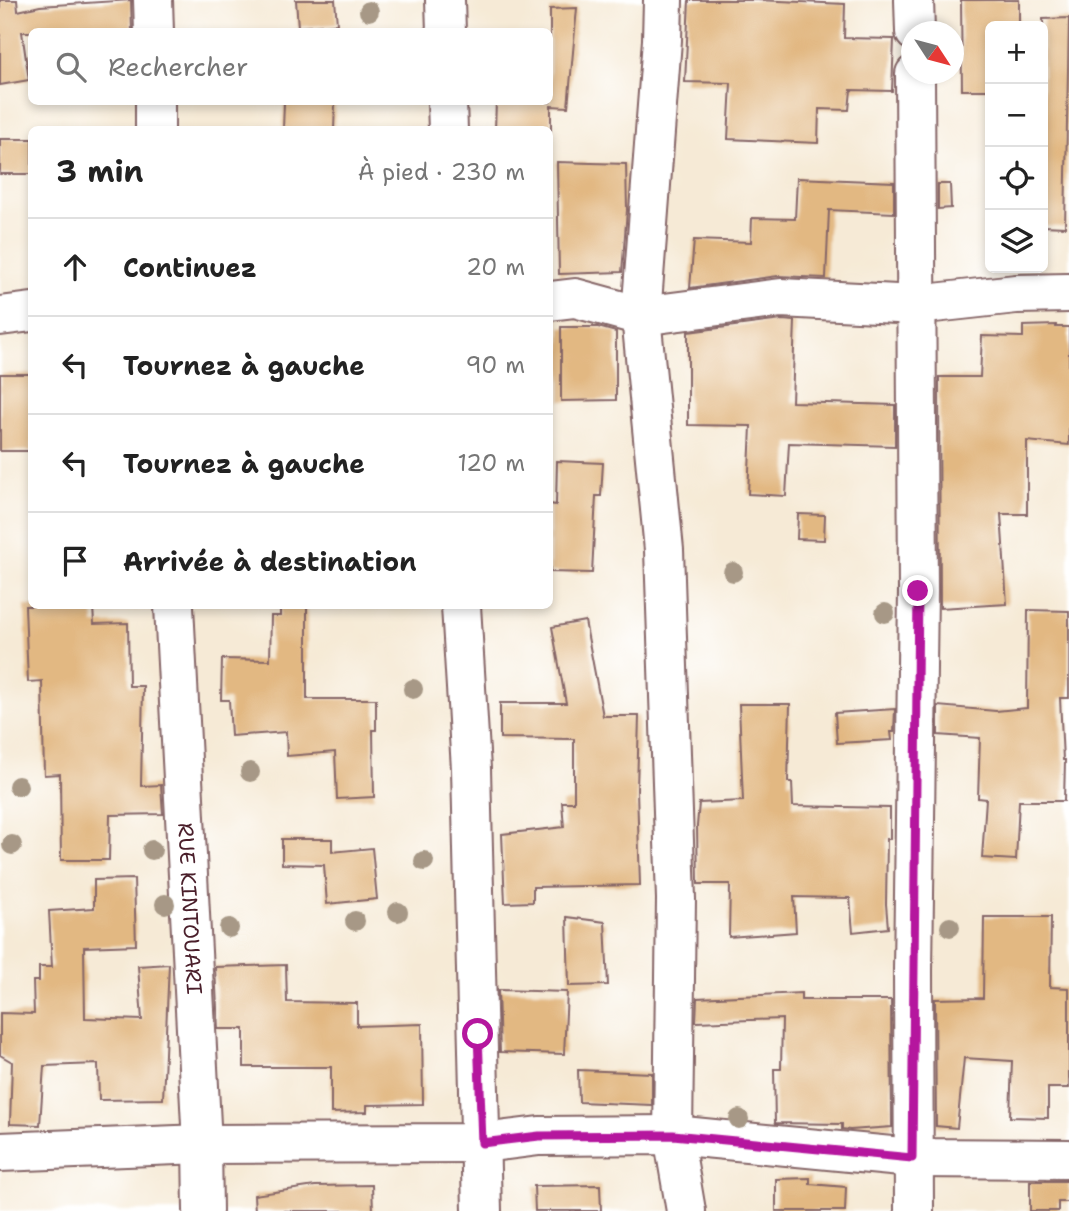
<!DOCTYPE html>
<html lang="fr">
<head>
<meta charset="utf-8">
<style>
	body { margin:0; font-family:"Shantell Sans",sans-serif; background:#f6f6f6; color:#222 }
	.controls { position:absolute; right:21px; top:21px; display:grid; overflow:hidden; border-radius:10px; box-shadow:0 4px 10px #0003 }
	.controls button { width:63px; height:63px; display:grid; place-items:center; padding:0; border:0; border-bottom:2px solid #e0e0e0; background:#fff; color:#222; font:35px sans-serif }
	.compass { position:absolute; left:901px; top:21px; width:63px; height:63px; border-radius:50%; background:#fff; box-shadow:0 4px 10px #0003; rotate:126deg }
	.stop { position:absolute; width:21px; height:21px; margin:-16px; border:5px solid #b5179e; border-radius:50%; background:#fff }
	.stop.end { background:#b5179e; border-color:#fff; box-shadow:0 2px 7px #0008 }
	.list { margin:0; padding:0; list-style:none }
	h2 { display:flex; justify-content:space-between; align-items:center; height:91px; margin:0; padding:0 28px; font-size:30px }
	h2 small { font-size:23px; font-weight:400; color:#767676 }
	.list li { display:grid; grid-template-columns:46px 1fr auto; gap:21px; align-items:center; box-sizing:border-box; height:98px; padding:0 28px; border-top:2px solid #e0e0e0 }
	.list b { display:block; font-size:26px; white-space:nowrap }
	.list em { font-size:23px; font-style:normal; color:#767676 }
	.icon { flex:none; width:38px; height:38px; fill:none; stroke:currentColor; stroke-width:2; stroke-linecap:round; stroke-linejoin:round }
	.map { position:relative; flex:none; width:1069px; height:1211px; overflow:hidden }
	.search { position:absolute; background:#fff; box-shadow:0 4px 10px #0003; left:28px; top:28px; width:525px; height:77px; display:flex; align-items:center; gap:18px; box-sizing:border-box; padding:0 24px; border-radius:10px; color:#767676; font-size:26px }
	.panel { position:absolute; background:#fff; box-shadow:0 4px 10px #0003; left:28px; top:126px; width:525px; height:483px; border-radius:10px }
	.map>svg:first-child { display:block }
</style>
</head>
<body>
<div class="map">
<svg width="1069" height="1211" viewBox="0 0 1069 1211">
	<rect width="100%" height="100%" fill="#fff"/>
	<filter id="ink" filterUnits="userSpaceOnUse"><feTurbulence type="fractalNoise" baseFrequency=".0143" numOctaves="2"/><feDisplacementMap in="SourceGraphic" scale="14" xChannelSelector="R" yChannelSelector="G"/><feConvolveMatrix kernelMatrix="1 2 1 2 8 2 1 2 1" color-interpolation-filters="sRGB"/></filter>
	<filter id="wash" filterUnits="userSpaceOnUse"><feTurbulence type="fractalNoise" baseFrequency=".00686" numOctaves="4" result="noise"/><feDisplacementMap in="SourceGraphic" scale="28" xChannelSelector="R" yChannelSelector="G"/><feGaussianBlur stdDeviation="1.57" result="paint"/><feColorMatrix in="noise" values="0 0 0 0 0 0 0 0 0 0 0 0 0 0 0 0 0 1.4 0 .05"/><feComposite in="paint" operator="in"/></filter>
	<g filter="url(#wash)">
		<rect width="100%" height="100%" fill="#f6ead6"/>
		<g id="blocks">
			<!-- building -->
			<path fill="#e2b882" d="M 0,0 L 17,0 L 18,11 L 40,6 L 131,0 L 132,32 L 22,32 L 29,80 L 0,85 Z
				M 296,0 L 335,0 L 337,24 L 298,27 Z
				M 689,0 L 757,0 L 845,4 L 844,38 L 894,39 L 892,91 L 851,90 L 849,110 L 819,109 L 818,143 L 728,139 L 731,83 L 685,82 Z
				M 961,0 L 1019,0 L 1019,26 L 990,26 L 990,90 L 962,90 Z
				M 577,8 L 568,107 L 551,106 L 551,130 L 495,130 L 496,102 L 550,102 L 550,9 Z
				M 1069,18 L 1065,227 L 1043,226 L 1043,19 Z
				M 284,102 L 335,102 L 334,130 L 283,130 Z
				M 0,139 L 32,139 L 32,174 L 0,174 Z
				M 557,162 L 626,164 L 627,210 L 622,272 L 559,274 Z
				M 797,178 L 894,182 L 894,213 L 829,210 L 826,278 L 778,276 L 690,288 L 694,240 L 751,242 L 752,218 L 795,219 Z
				M 938,184 L 950,184 L 951,208 L 938,209 Z
				M 782,320 L 795,321 L 792,402 L 895,405 L 895,446 L 789,443 L 786,496 L 748,494 L 751,426 L 688,425 L 688,332 Z
				M 1056,325 L 1056,327 L 1069,327 L 1069,445 L 1027,441 L 1027,514 L 1001,514 L 1007,604 L 940,608 L 939,377 L 980,377 L 982,336 L 1023,337 L 1023,326 Z
				M 561,327 L 598,327 L 616,332 L 616,400 L 561,401 Z
				M 0,374 L 32,374 L 32,451 L 0,451 Z
				M 557,461 L 603,463 L 601,496 L 596,496 L 592,573 L 550,572 L 550,504 L 556,505 Z
				M 798,514 L 825,515 L 824,540 L 797,539 Z
				M 25,606 L 93,606 L 94,624 L 128,623 L 129,686 L 143,686 L 141,786 L 161,785 L 163,814 L 110,815 L 109,860 L 61,860 L 60,774 L 44,775 L 42,681 L 28,682 Z
				M 280,606 L 307,606 L 307,699 L 376,699 L 376,730 L 373,730 L 374,797 L 337,799 L 335,752 L 287,756 L 286,732 L 231,736 L 229,700 L 221,700 L 222,659 L 270,660 L 271,616 L 280,616 Z
				M 1028,610 L 1069,611 L 1069,698 L 1060,698 L 1063,760 L 1065,760 L 1064,801 L 1019,801 L 1016,860 L 982,858 L 986,799 L 978,798 L 980,738 L 938,735 L 938,706 L 996,711 L 1027,708 Z
				M 585,621 L 603,716 L 639,716 L 637,790 L 640,885 L 533,887 L 533,902 L 505,903 L 502,834 L 564,827 L 562,802 L 574,802 L 574,739 L 500,738 L 500,703 L 566,703 L 552,627 Z
				M 739,704 L 790,704 L 788,782 L 792,782 L 793,806 L 890,808 L 890,839 L 887,839 L 886,904 L 888,928 L 853,932 L 850,898 L 794,897 L 796,932 L 729,937 L 730,884 L 698,884 L 697,826 L 699,803 L 743,801 Z
				M 895,709 L 894,732 L 891,732 L 892,740 L 837,743 L 835,713 Z
				M 282,839 L 332,839 L 332,852 L 372,848 L 377,899 L 327,904 L 324,865 L 282,864 Z
				M 134,879 L 136,945 L 84,947 L 85,1018 L 142,1020 L 138,966 L 169,964 L 163,1099 L 99,1100 L 98,1064 L 44,1066 L 40,1125 L 10,1124 L 12,1062 L 0,1055 L 0,1013 L 34,1014 L 33,981 L 39,981 L 39,967 L 52,967 L 49,911 L 94,908 L 94,880 Z
				M 567,917 L 605,922 L 608,985 L 569,986 Z
				M 984,917 L 1051,917 L 1050,987 L 1069,988 L 1069,1088 L 1048,1088 L 1048,1118 L 1010,1117 L 1012,1061 L 964,1058 L 957,1128 L 936,1126 L 935,999 L 983,998 Z
				M 286,965 L 287,1002 L 357,1003 L 357,1026 L 422,1024 L 423,1104 L 367,1105 L 367,1112 L 331,1113 L 331,1067 L 244,1067 L 244,1029 L 218,1029 L 215,967 Z
				M 498,990 L 567,992 L 564,1054 L 500,1052 Z
				M 801,993 L 801,1000 L 891,1000 L 892,1127 L 850,1130 L 842,1129 L 842,1124 L 775,1123 L 774,1069 L 781,1069 L 782,1019 L 696,1022 L 697,998 Z
				M 578,1070 L 652,1073 L 652,1105 L 579,1102 Z
				M 810,1178 L 810,1184 L 846,1187 L 845,1211 L 776,1211 L 776,1179 Z
				M 1030,1181 L 1069,1181 L 1069,1202 L 1058,1202 L 1058,1211 L 1030,1211 Z
				M 372,1185 L 373,1211 L 255,1211 L 254,1195 L 315,1186 Z
				M 600,1185 L 601,1211 L 535,1211 L 534,1186 Z"/>
		</g>
	</g>
	<g filter="url(#ink)">
		<use href="#blocks" fill-opacity="0" stroke="#866667" stroke-width="2"/>
		<g fill="none" stroke-linecap="round" stroke-linejoin="round">
			<defs>
				<g id="minor">
					<path d="M 153,0 L 154,32"/>
					<path d="M 445,0 L 446,32"/>
					<path d="M 663,0 L 662,40 L 641,316 L 664,550 L 676,899 L 673,1135 L 686,1211"/>
					<path d="M 914,0 L 915,32"/>
					<path d="M 155,102 L 155,130"/>
					<path d="M 447,102 L 448,130"/>
					<path d="M 550,301 L 575,298 L 641,316 L 781,298 L 916,305 L 1016,294 L 1069,293"/>
					<path d="M 0,316 L 32,312"/>
					<path id="s1" d="M 174,606 L 202,1144 L 203,1211"/>
					<path d="M 461,606 L 471,769 L 482,1211"/>
					<path d="M 0,1152 L 202,1144 L 482,1143 L 539,1136 L 673,1135 L 912,1158 L 1069,1159"/>
					<path d="M 914,1211 L 913,971 L 918,591 L 915,74"/>
				</g>
			</defs>
			<!-- minor casing -->
			<use href="#minor" stroke="#866667" stroke-width="42"/>
			<!-- minor -->
			<use href="#minor" stroke="#fff" stroke-width="38"/>
		</g>
		<!-- trees -->
		<g fill="#a79886">
			<circle cx="369" cy="11" r="10"/>
			<circle cx="733" cy="572" r="10"/>
			<circle cx="885" cy="613" r="10"/>
			<circle cx="413" cy="689" r="10"/>
			<circle cx="250" cy="772" r="10"/>
			<circle cx="18" cy="786" r="10"/>
			<circle cx="12" cy="845" r="10"/>
			<circle cx="152" cy="850" r="10"/>
			<circle cx="424" cy="861" r="10"/>
			<circle cx="165" cy="904" r="10"/>
			<circle cx="398" cy="912" r="10"/>
			<circle cx="355" cy="921" r="10"/>
			<circle cx="950" cy="927" r="10"/>
			<circle cx="229" cy="928" r="10"/>
			<circle cx="739" cy="1119" r="10"/>
		</g>
	</g>
	<g fill="none" stroke-linecap="round" stroke-linejoin="round" filter="url(#ink)">
		<!-- route -->
		<path stroke="#b5179e" stroke-width="9" d="M 478,1034 L 482,1143 L 539,1136 L 673,1135 L 912,1158 L 918,591"/>
	</g>
	<g text-anchor="middle" stroke-width="5" stroke-linejoin="round" paint-order="stroke">
		<!-- street labels -->
		<g font-size="21" fill="#4a1f2b" stroke="#fff">
			<text dy="7" stroke="none"><textPath href="#s1" startOffset="303">RUE KINTOUARI</textPath></text>
		</g>
	</g>
</svg>
<div class="controls">
<button>+</button>
<button>−</button>
<button><svg class="icon" aria-label="locate" viewBox="0 0 24 24"><circle cx="12" cy="12" r="6"/><path d="M12 2v4M12 18v4M2 12h4M18 12h4"/></svg></button>
<button><svg class="icon" aria-label="layers" viewBox="0 0 24 24"><path d="M12 4l9 5-9 5-9-5zM3 14l9 5 9-5"/></svg></button>
</div>
<svg class="compass" viewBox="-18 -18 36 36"><path d="M0-13l5 13h-10z" fill="#e53935"/><path d="M0 13l5-13h-10z" fill="#767676"/></svg>
<div class="stop" style="left:478px;top:1034px"></div>
<div class="stop end" style="left:918px;top:591px"></div>
<div class="search"><svg class="icon" aria-label="search" viewBox="0 0 24 24"><circle cx="10" cy="10" r="6"/><path d="M15 15l6 6"/></svg>Rechercher</div>
<section class="panel">
<h2>3 min<small>À pied · 230 m</small></h2>
<ul class="list">
<li><svg class="icon" aria-label="ahead" viewBox="0 0 24 24"><path d="M12 20V5M6 11l6-6 6 6"/></svg><div><b>Continuez</b></div><em>20 m</em></li>
<li><svg class="icon" aria-label="left" viewBox="0 0 24 24"><path d="M17 20v-9H6M10 6l-5 5 5 5"/></svg><div><b>Tournez à gauche</b></div><em>90 m</em></li>
<li><svg class="icon" aria-label="left" viewBox="0 0 24 24"><path d="M17 20v-9H6M10 6l-5 5 5 5"/></svg><div><b>Tournez à gauche</b></div><em>120 m</em></li>
<li><svg class="icon" aria-label="arrive" viewBox="0 0 24 24"><path d="M6 21V4h12l-3 4 3 4H6"/></svg><div><b>Arrivée à destination</b></div></li>
</ul>
</section>
</div>
</body>
</html>
